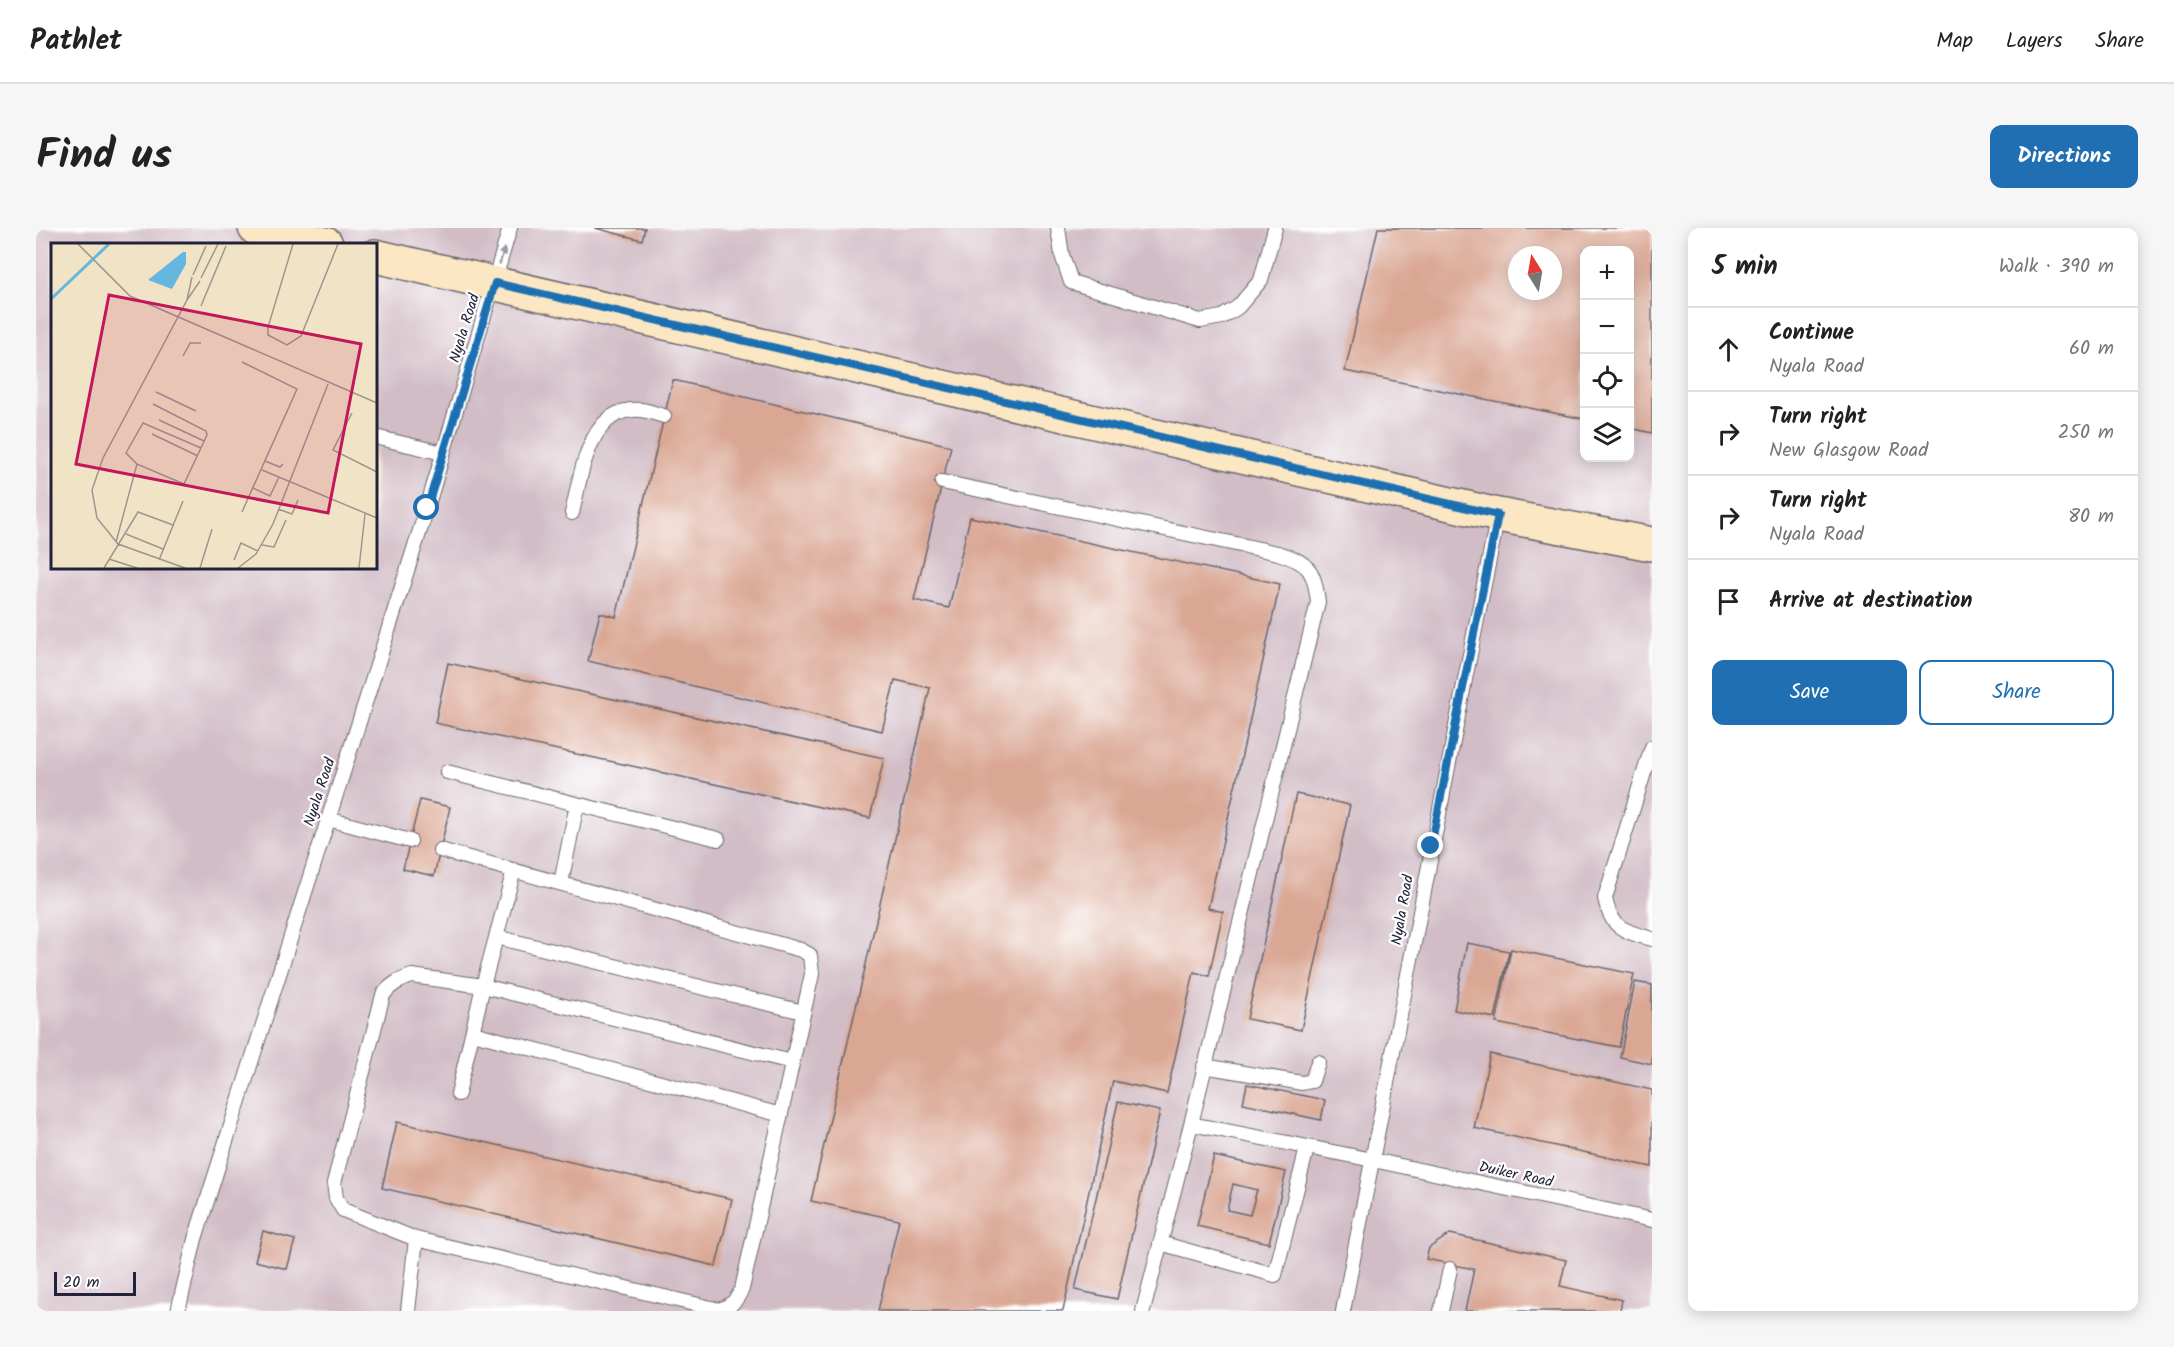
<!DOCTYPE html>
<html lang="en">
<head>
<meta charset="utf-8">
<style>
	body { margin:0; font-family:Kalam,sans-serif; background:#f6f6f6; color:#222 }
	.controls { position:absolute; right:18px; top:18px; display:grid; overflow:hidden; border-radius:12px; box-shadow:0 3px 15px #0003 }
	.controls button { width:54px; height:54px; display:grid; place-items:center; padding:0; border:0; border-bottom:2px solid #e0e0e0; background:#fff; color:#222; font:30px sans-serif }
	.compass { position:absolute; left:1472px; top:18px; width:54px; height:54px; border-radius:50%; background:#fff; box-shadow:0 3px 15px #0003; rotate:349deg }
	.scale { position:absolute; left:18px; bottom:15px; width:82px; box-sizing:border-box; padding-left:6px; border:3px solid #22223b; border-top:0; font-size:16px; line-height:21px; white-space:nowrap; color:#22223b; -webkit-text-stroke:4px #fff; paint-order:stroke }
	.stop { position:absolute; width:18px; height:18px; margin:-14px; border:4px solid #1f6fb2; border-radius:50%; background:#fff }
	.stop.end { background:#1f6fb2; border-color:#fff; box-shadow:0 2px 6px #0008 }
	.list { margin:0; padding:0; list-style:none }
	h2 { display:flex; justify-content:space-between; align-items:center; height:78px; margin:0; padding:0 24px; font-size:26px }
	h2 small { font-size:20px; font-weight:400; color:#767676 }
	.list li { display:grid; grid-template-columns:39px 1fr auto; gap:18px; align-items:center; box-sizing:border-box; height:84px; padding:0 24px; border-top:2px solid #e0e0e0 }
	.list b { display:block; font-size:22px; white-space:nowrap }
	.list p { margin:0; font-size:20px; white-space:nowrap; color:#767676 }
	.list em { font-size:20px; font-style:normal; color:#767676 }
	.actions { display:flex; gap:12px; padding:18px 24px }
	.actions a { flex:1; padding:14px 0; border:2px solid #1f6fb2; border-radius:12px; text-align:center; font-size:21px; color:#1f6fb2 }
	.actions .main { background:#1f6fb2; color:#fff }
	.icon { flex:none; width:33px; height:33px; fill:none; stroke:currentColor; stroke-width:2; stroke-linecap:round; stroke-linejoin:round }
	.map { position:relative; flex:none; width:1616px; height:1083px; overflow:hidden; border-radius:12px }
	header { display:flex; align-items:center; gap:36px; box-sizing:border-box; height:84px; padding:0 30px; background:#fff; border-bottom:2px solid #e0e0e0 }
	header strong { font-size:28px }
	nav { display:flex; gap:33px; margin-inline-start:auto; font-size:21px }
	.intro { display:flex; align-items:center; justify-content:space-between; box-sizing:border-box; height:144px; padding:0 36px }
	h1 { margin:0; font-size:42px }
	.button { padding:15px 27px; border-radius:12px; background:#1f6fb2; color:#fff; font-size:21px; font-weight:700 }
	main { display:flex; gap:36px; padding:0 36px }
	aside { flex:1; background:#fff; border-radius:12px; box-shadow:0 3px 15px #0003 }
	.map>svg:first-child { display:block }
</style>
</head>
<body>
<header>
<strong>Pathlet</strong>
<nav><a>Map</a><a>Layers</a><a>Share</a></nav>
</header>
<div class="intro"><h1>Find us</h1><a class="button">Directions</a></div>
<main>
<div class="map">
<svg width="1616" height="1083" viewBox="0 0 1616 1083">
	<rect width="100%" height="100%" fill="#fff"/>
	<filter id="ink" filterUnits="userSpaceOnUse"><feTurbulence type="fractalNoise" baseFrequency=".0167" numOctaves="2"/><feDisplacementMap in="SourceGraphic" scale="12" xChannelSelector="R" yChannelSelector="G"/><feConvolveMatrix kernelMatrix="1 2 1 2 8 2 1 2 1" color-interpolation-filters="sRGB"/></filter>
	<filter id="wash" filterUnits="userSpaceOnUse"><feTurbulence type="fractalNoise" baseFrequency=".008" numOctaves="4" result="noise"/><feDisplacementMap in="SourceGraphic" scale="24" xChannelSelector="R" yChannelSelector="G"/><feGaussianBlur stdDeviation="1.35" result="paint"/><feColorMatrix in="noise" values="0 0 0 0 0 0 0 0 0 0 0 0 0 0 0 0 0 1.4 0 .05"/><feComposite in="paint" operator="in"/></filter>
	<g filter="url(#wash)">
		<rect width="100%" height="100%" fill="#f0e3c6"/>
		<!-- industrial -->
		<path fill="#d2bdc6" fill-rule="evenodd" d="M 0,0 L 1616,0 L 1616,1083 L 0,1083 ZM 16,16 L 339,16 L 339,339 L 16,339 ZM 1548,22 L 1594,22 L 1594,230 L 1548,230 ZM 1481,27 L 1517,27 L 1517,63 L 1481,63 Z"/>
		<g id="blocks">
			<!-- building -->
			<path fill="#daa794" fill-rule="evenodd" d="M 559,0 L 609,0 L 606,12 Z
				M 1342,0 L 1616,0 L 1616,205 L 1594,200 L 1594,22 L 1548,22 L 1548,191 L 1309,143 ZM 1481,27 L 1517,27 L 1517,63 L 1481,63 Z
				M 637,152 L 915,218 L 878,372 L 913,380 L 934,289 L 1244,356 L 1172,680 L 1187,684 L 1173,748 L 1158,744 L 1131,865 L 1077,853 L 1027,1083 L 842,1083 L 863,992 L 775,973 L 894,460 L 859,452 L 846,503 L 552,433 L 564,385 L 580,389 Z
				M 412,435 L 848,530 L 834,590 L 399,495 Z
				M 1260,566 L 1314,577 L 1265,802 L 1211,791 Z
				M 384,572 L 414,579 L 398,648 L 367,641 Z
				M 1431,715 L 1473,723 L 1459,790 L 1418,782 Z
				M 1475,721 L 1598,746 L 1583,819 L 1460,795 Z
				M 1599,754 L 1616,757 L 1616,836 L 1584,829 Z
				M 1454,826 L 1616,862 L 1616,939 L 1438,900 Z
				M 1211,856 L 1289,872 L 1285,892 L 1207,875 Z
				M 1082,874 L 1124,883 L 1081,1071 L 1039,1062 Z
				M 361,894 L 696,971 L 680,1038 L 346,960 Z
				M 1178,928 L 1250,944 L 1233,1015 L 1161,998 ZM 1197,956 L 1221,962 L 1214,987 L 1191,982 Z
				M 227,1003 L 259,1012 L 251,1041 L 219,1033 Z
				M 1414,1006 L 1530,1032 L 1524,1058 L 1586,1072 L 1584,1083 L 1429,1083 L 1438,1041 L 1390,1031 L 1393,1020 Z"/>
		</g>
	</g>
	<g filter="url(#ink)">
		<use href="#blocks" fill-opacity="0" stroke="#6a666c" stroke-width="1.5"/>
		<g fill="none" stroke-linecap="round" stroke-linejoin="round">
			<defs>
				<path id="lane" d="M 1022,0 L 1026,27 L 1035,54 L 1164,93 L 1186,89 L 1202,79 L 1225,52 L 1239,0
					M 339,209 L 407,225
					M 906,254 L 1242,325 C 1273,335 1278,341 1282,374 L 1155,896 L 1107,1083
					M 536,285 C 545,249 552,177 605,182 C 613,183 621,186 628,188
					M 1616,519 L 1569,670 C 1575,701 1588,703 1616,711
					M 411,544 L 682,611
					M 292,591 L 374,613
					M 525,655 L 541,576
					M 460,709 L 767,784
					M 437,805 L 745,887
					M 1168,838 L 1266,855 L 1276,853 L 1282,834
					M 422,866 L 447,758 L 478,642
					M 1155,896 L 1337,932 L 1616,992
					M 380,1011 L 307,982 L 300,970 L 298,955 L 347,767 C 355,756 364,752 376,748 L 447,758 L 756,834
					M 1124,1015 L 1239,1047 L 1271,920
					M 142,1083 L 159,1011 L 391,280 L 474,0
					M 372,1083 L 380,1011 L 684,1082 C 696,1077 700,1073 706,1061 L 776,746 L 774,727 L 765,722 L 404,622
					M 1307,1083 C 1358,818 1408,552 1462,287
					M 1405,1083 L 1414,1041"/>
				<path id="secondary" d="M 219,0 L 290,16
					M 339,28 L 1462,287 L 1616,316"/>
			</defs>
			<!-- lane casing -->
			<use href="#lane" stroke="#6a666c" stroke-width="16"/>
			<!-- secondary casing -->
			<use href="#secondary" stroke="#6a666c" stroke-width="36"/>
			<!-- lane -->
			<use href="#lane" stroke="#fff" stroke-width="14"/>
			<!-- secondary -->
			<use href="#secondary" stroke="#fbe7c3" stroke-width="33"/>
		</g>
		<!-- one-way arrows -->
		<defs><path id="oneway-solid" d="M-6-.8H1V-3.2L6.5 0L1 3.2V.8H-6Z" transform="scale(1.5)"/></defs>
		<use fill="#9c9ca7" href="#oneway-solid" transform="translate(466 28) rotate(-74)"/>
	</g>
	<g fill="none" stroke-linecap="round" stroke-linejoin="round" filter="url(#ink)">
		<!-- route -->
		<path stroke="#1f6fb2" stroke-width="8" d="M 391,280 L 459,55 L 1462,287 L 1395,618"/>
	</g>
	<g text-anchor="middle" stroke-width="4.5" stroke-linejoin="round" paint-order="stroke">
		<!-- street labels -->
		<g font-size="15" fill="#22223b" stroke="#fff">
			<text transform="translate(428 100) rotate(-73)" y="5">Nyala Road</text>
			<text transform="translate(283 564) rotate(-72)" y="5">Nyala Road</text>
			<text transform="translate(1366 682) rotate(-80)" y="5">Nyala Road</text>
			<text transform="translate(1480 946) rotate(12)" y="5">Duiker Road</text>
		</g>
	</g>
	<!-- overview -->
	<g transform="translate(15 15)">
		<rect width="326" height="326" fill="#f0e3c6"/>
		<path d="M 132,9 L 135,9 L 135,21 L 121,46 L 97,37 Z" fill="#65b7e0"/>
		<path fill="none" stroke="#65b7e0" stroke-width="3" d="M 0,56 L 58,1"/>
		<path fill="none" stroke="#9e968e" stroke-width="1.5" d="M 27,1 L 79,53 L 326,160M 242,1 L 217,84 L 217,92 L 236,102 L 250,93 L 287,1M 142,32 L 155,3M 150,35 L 167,1M 136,57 L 149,38M 150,63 L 175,3M 132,113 L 139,100 L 150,100M 105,149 L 145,168M 301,170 L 282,207 L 326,229M 108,177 L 153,198M 101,191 L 147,213M 214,218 L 229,224 L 232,221M 86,221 L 75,210 L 92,180 L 150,205M 211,227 L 326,275M 202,245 L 219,253 L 228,234M 227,266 L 241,271 L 247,257M 191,269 L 246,146 L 191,119M 75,291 L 112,306M 65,299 L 86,221 L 133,241 L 156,192 L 155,188 L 102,161M 211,302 L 223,304 L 235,277M 58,316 L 86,325M 108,317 L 132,258M 183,317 L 190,300 L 207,308M 53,325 L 87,269 L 122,282M 134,325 L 67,301 L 46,275 L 41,247 L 52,215 L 136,57 L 141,34M 149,325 L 161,286M 187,325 L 205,311 L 222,281 L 277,141M 308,325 L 314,271"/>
		<path fill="#c2185b" fill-opacity="0.15" stroke="#c2185b" stroke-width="3" d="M 58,52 L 310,101 L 277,270 L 25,221 Z"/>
		<rect width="326" height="326" fill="none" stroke="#22223b" stroke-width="3"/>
	</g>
</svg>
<div class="controls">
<button>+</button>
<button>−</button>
<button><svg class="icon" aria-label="locate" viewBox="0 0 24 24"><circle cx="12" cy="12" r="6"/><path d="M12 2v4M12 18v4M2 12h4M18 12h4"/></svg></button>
<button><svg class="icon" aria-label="layers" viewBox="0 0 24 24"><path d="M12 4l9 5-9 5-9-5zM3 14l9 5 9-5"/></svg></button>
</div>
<svg class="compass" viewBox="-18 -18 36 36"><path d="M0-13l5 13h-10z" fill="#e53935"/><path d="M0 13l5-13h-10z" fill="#767676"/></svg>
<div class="scale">20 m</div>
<div class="stop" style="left:391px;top:280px"></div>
<div class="stop end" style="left:1395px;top:618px"></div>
</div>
<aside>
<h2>5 min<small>Walk · 390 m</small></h2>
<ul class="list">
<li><svg class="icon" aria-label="ahead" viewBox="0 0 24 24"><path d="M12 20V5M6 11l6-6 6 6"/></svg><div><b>Continue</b><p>Nyala Road</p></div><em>60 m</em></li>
<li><svg class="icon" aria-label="right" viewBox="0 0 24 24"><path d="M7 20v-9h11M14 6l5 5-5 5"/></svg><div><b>Turn right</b><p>New Glasgow Road</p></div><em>250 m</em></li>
<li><svg class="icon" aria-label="right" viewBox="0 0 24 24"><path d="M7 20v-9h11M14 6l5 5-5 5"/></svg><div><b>Turn right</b><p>Nyala Road</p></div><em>80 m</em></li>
<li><svg class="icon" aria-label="arrive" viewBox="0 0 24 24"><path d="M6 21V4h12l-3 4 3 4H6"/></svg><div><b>Arrive at destination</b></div></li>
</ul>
<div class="actions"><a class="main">Save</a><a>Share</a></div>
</aside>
</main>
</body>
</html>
